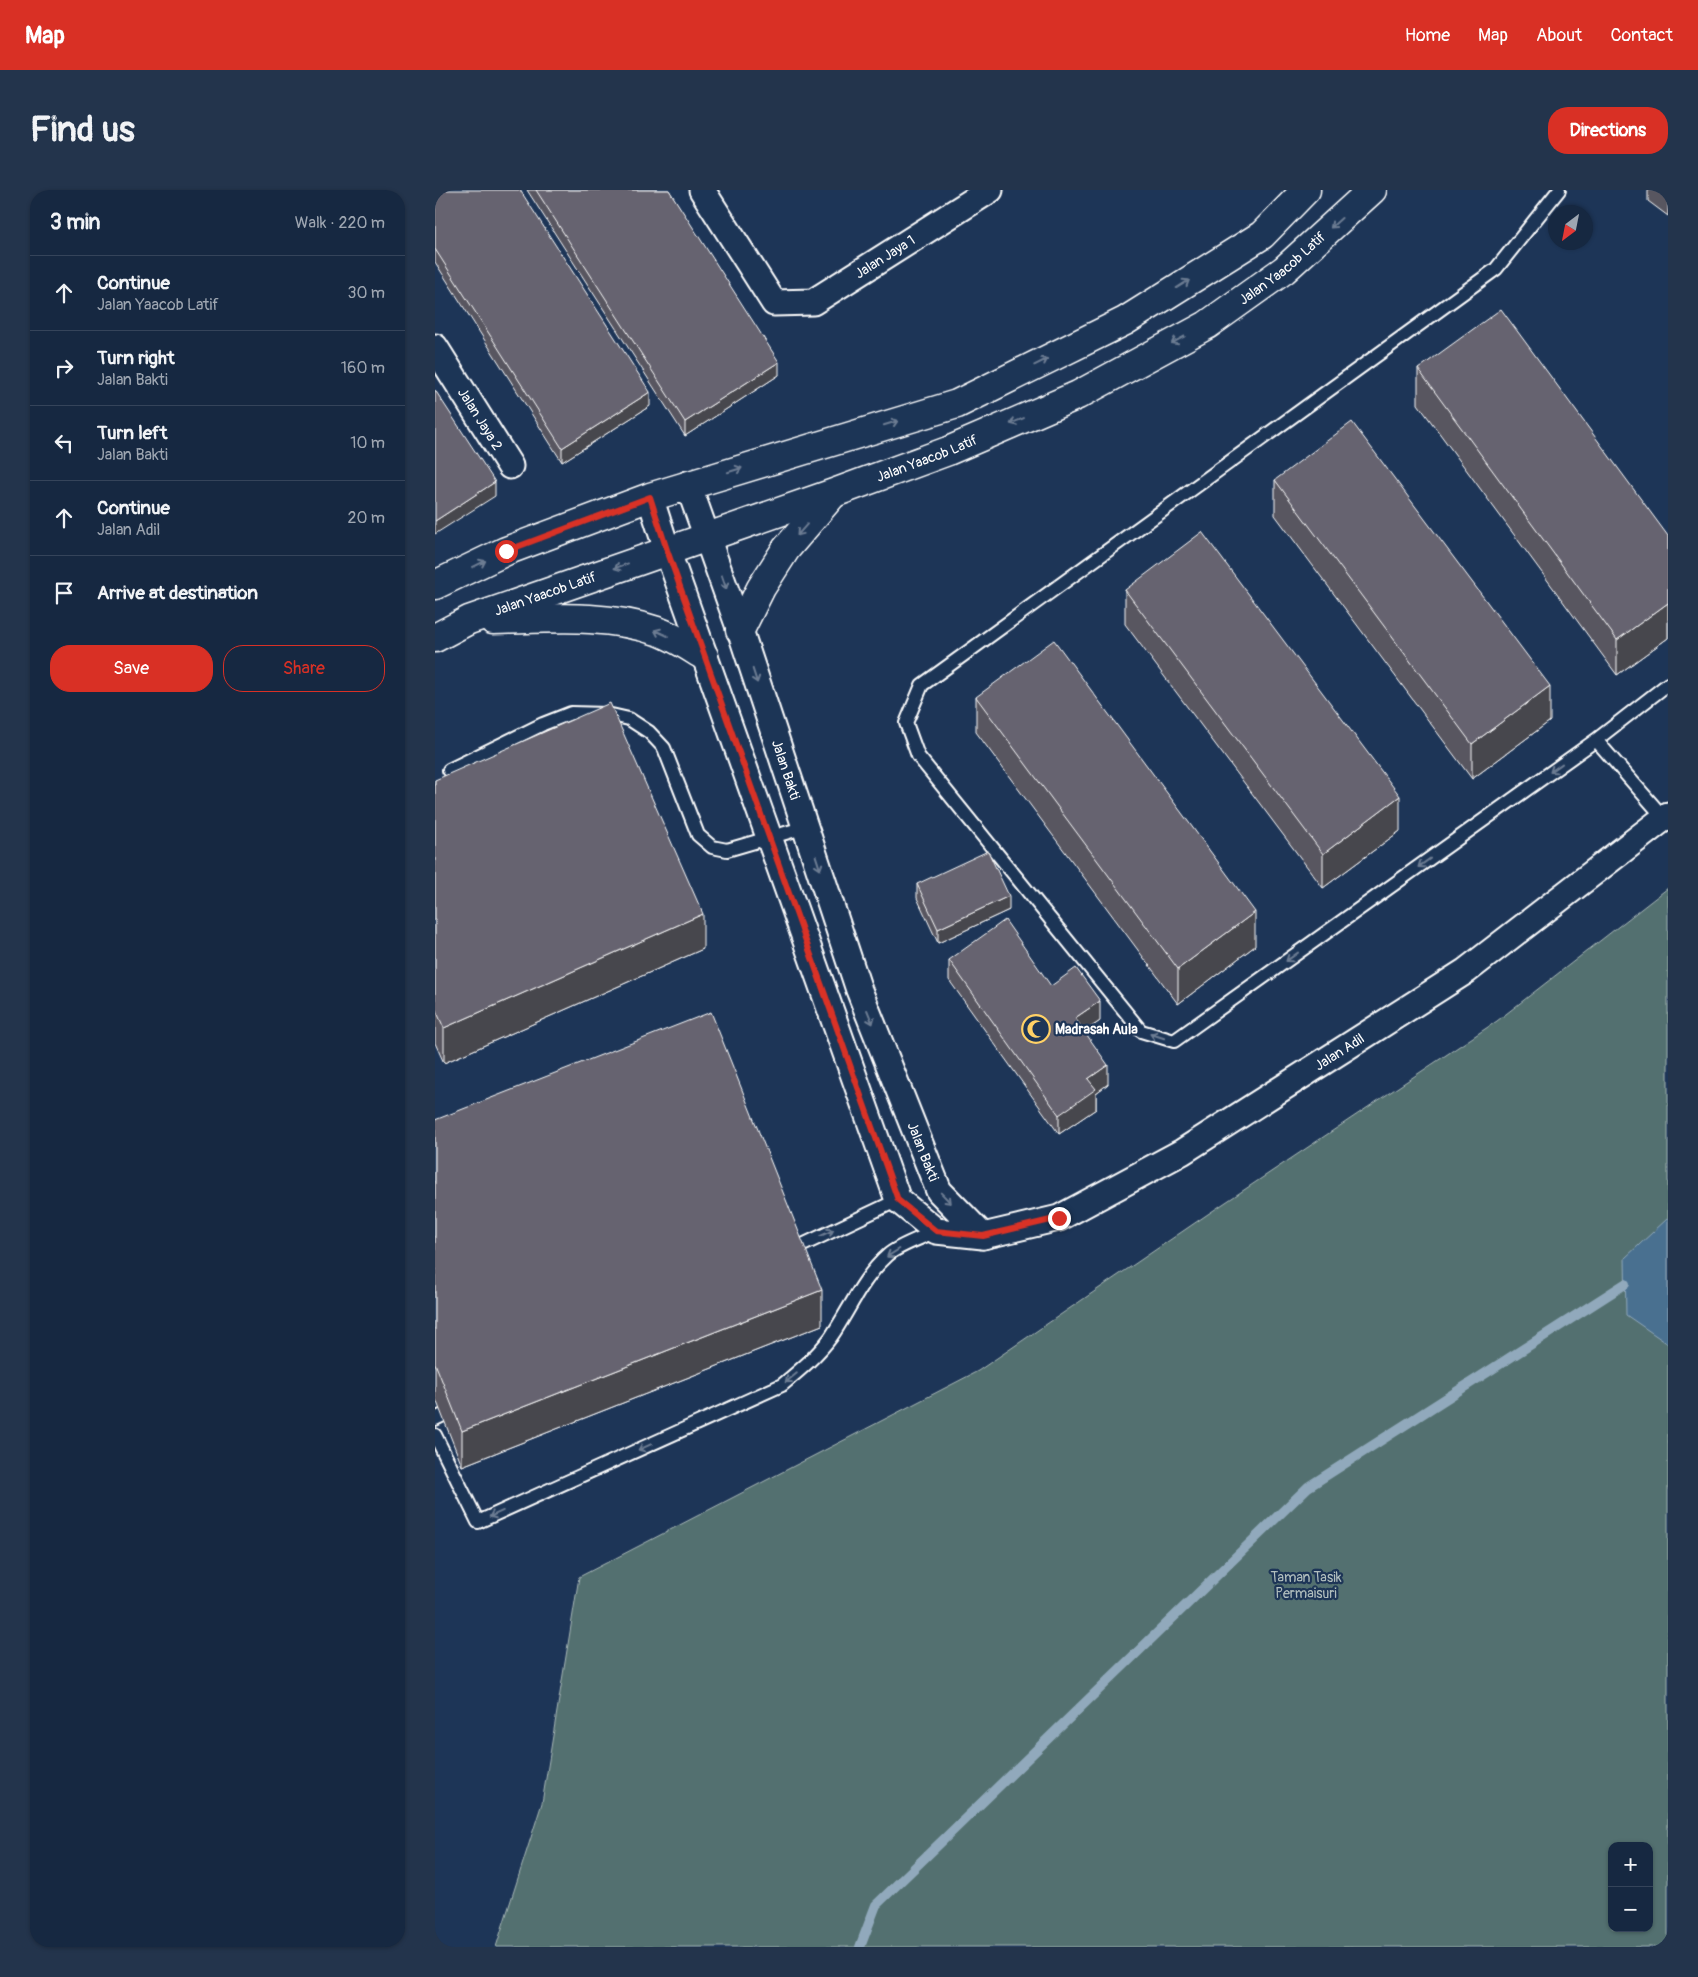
<!DOCTYPE html>
<html lang="en">
<head>
<meta charset="utf-8">
<style>
	body { margin:0; font-family:Pangolin,sans-serif; background:#23344c; color:#f1f3f6 }
	.controls { position:absolute; right:15px; bottom:15px; display:grid; overflow:hidden; border-radius:10px; box-shadow:0 1px 4px #0004 }
	.controls button { width:45px; height:45px; display:grid; place-items:center; padding:0; border:0; border-bottom:1px solid #35445a; background:#162841; color:#f1f3f6; font:25px sans-serif }
	.compass { position:absolute; left:1113px; top:15px; width:45px; height:45px; border-radius:50%; background:#162841; box-shadow:0 1px 4px #0004; rotate:212deg }
	.stop { position:absolute; width:15px; height:15px; margin:-11px; border:4px solid #d93025; border-radius:50%; background:#fff }
	.stop.end { background:#d93025; border-color:#fff; box-shadow:0 1px 5px #0008 }
	.list { margin:0; padding:0; list-style:none }
	h2 { display:flex; justify-content:space-between; align-items:center; height:65px; margin:0; padding:0 20px; font-size:21px }
	h2 small { font-size:16px; font-weight:400; color:#9ea6b1 }
	.list li { display:grid; grid-template-columns:32px 1fr auto; gap:15px; align-items:center; box-sizing:border-box; height:75px; padding:0 20px; border-top:1px solid #35445a }
	.list b { display:block; font-size:19px; white-space:nowrap }
	.list p { margin:0; font-size:16px; white-space:nowrap; color:#9ea6b1 }
	.list em { font-size:16px; font-style:normal; color:#9ea6b1 }
	.actions { display:flex; gap:10px; padding:15px 20px }
	.actions a { flex:1; padding:11px 0; border:1px solid #d93025; border-radius:20px; text-align:center; font-size:18px; color:#d93025 }
	.actions .main { background:#d93025; color:#fff }
	.icon { flex:none; width:28px; height:28px; fill:none; stroke:currentColor; stroke-width:2; stroke-linecap:round; stroke-linejoin:round }
	.map { position:relative; flex:none; width:1233px; height:1757px; overflow:hidden; border-radius:20px }
	header { display:flex; align-items:center; gap:30px; box-sizing:border-box; height:70px; padding:0 25px; background:#d93025; color:#fff }
	header strong { font-size:24px }
	nav { display:flex; gap:28px; margin-inline-start:auto; font-size:18px }
	.intro { display:flex; align-items:center; justify-content:space-between; box-sizing:border-box; height:120px; padding:0 30px }
	h1 { margin:0; font-size:35px }
	.button { padding:12px 22px; border-radius:20px; background:#d93025; color:#fff; font-size:18px; font-weight:700 }
	main { display:flex; gap:30px; padding:0 30px }
	aside { flex:1; background:#162841; border-radius:20px; box-shadow:0 1px 4px #0004 }
	.map>svg:first-child { display:block }
</style>
</head>
<body>
<header>
<strong>Map</strong>
<nav><a>Home</a><a>Map</a><a>About</a><a>Contact</a></nav>
</header>
<div class="intro"><h1>Find us</h1><a class="button">Directions</a></div>
<main>
<aside>
<h2>3 min<small>Walk · 220 m</small></h2>
<ul class="list">
<li><svg class="icon" aria-label="ahead" viewBox="0 0 24 24"><path d="M12 20V5M6 11l6-6 6 6"/></svg><div><b>Continue</b><p>Jalan Yaacob Latif</p></div><em>30 m</em></li>
<li><svg class="icon" aria-label="right" viewBox="0 0 24 24"><path d="M7 20v-9h11M14 6l5 5-5 5"/></svg><div><b>Turn right</b><p>Jalan Bakti</p></div><em>160 m</em></li>
<li><svg class="icon" aria-label="left" viewBox="0 0 24 24"><path d="M17 20v-9H6M10 6l-5 5 5 5"/></svg><div><b>Turn left</b><p>Jalan Bakti</p></div><em>10 m</em></li>
<li><svg class="icon" aria-label="ahead" viewBox="0 0 24 24"><path d="M12 20V5M6 11l6-6 6 6"/></svg><div><b>Continue</b><p>Jalan Adil</p></div><em>20 m</em></li>
<li><svg class="icon" aria-label="arrive" viewBox="0 0 24 24"><path d="M6 21V4h12l-3 4 3 4H6"/></svg><div><b>Arrive at destination</b></div></li>
</ul>
<div class="actions"><a class="main">Save</a><a>Share</a></div>
</aside>
<div class="map">
<svg width="1233" height="1757" viewBox="0 0 1233 1757">
	<rect width="100%" height="100%" fill="#1d3557"/>
	<filter id="ink" filterUnits="userSpaceOnUse"><feTurbulence type="fractalNoise" baseFrequency=".02" numOctaves="2"/><feDisplacementMap in="SourceGraphic" scale="10" xChannelSelector="R" yChannelSelector="G"/><feConvolveMatrix kernelMatrix="1 2 1 2 8 2 1 2 1" color-interpolation-filters="sRGB"/></filter>
	<g filter="url(#ink)">
		<!-- green -->
		<path fill="#53706f" stroke="#a9b8b7" fill-rule="evenodd" d="M 1233,698 L 1233,1757 L 61,1757 L 107,1613 L 144,1387 L 543,1181 L 773,1024 L 1062,831 ZM 1177,1656 L 1214,1656 L 1214,1738 L 1177,1738 Z"/>
		<!-- water -->
		<path fill="#486f90" stroke="#91a9bc" d="M 1233,1028 L 1233,1154 L 1191,1125 L 1190,1068 Z"/>
		<g fill="none" stroke-linecap="round" stroke-linejoin="round">
			<!-- stream -->
			<path stroke="#91a9bc" stroke-width="10" d="M 425,1757 L 441,1715 L 873,1297 L 1190,1094"/>
			<defs>
				<path id="lane" d="M 1124,0 L 1061,79 L 487,495 L 471,533 L 483,566 L 706,841 L 739,851 L 1161,550 L 1233,494
					M 1161,550 L 1229,628
					M 14,580 L 108,534 L 136,523 L 172,524 L 194,529 L 214,542 L 229,558 L 263,645 L 277,657 L 292,660 L 371,637
					M 355,1061 L 463,1010
					M 0,1229 L 23,1218
					M 0,1245 L 43,1332 L 347,1195 C 365,1180 382,1166 396,1147 C 415,1119 427,1088 453,1065 C 464,1055 487,1048 501,1041"/>
				<g id="street">
					<path id="s1" d="M 267,0 L 339,113 L 378,112 L 555,0"/>
					<path id="s2" d="M 0,157 L 75,276"/>
					<path id="s3" d="M 253,294 L 305,440 L 424,800 L 504,1001 L 548,1046"/>
					<path id="s4" d="M 215,307 L 232,360 L 463,1010 L 501,1041 L 548,1046 L 624,1028 L 747,962 L 1031,781 L 1233,625"/>
				</g>
				<g id="secondary">
					<path d="M 0,395 L 71,361 L 215,307 L 522,214 L 690,131 L 827,45 L 871,0"/>
					<path d="M 58,430 C 112,429 170,423 222,441 C 238,446 254,457 269,466"/>
					<path d="M 305,440 L 326,398 L 351,359 L 398,304"/>
					<path id="s5" d="M 0,448 L 34,430 L 399,303 L 513,261 L 643,205 L 772,135 L 849,80 L 937,0"/>
				</g>
			</defs>
			<!-- lane casing -->
			<use href="#lane" stroke="#fff" stroke-width="16"/>
			<!-- street casing -->
			<use href="#street" stroke="#fff" stroke-width="29"/>
			<!-- secondary casing -->
			<use href="#secondary" stroke="#fff" stroke-width="31"/>
			<!-- lane -->
			<use href="#lane" stroke="#1d3557" stroke-width="12"/>
			<!-- street -->
			<use href="#street" stroke="#1d3557" stroke-width="25"/>
			<!-- secondary -->
			<use href="#secondary" stroke="#1d3557" stroke-width="28"/>
		</g>
		<!-- wall -->
		<path fill="#585660" stroke="#fff" d="M 0,0 L 215,216 L 127,272 L 0,72 Z
			M 92,0 L 234,0 L 344,185 L 250,246 Z
			M 1213,0 L 1233,0 L 1233,26 L 1213,11 Z
			M 983,179 L 1233,346 L 1233,448 L 1182,485 L 983,214 Z
			M 840,290 L 1115,531 L 1037,589 L 840,325 Z
			M 690,400 L 965,641 L 888,698 L 690,434 Z
			M 541,507 L 820,756 L 743,814 L 541,542 Z
			M 0,590 L 268,759 L 9,873 L 0,853 Z
			M 482,694 L 574,720 L 503,753 L 482,708 Z
			M 514,770 L 616,796 L 665,831 L 649,842 L 673,894 L 661,903 L 661,919 L 624,944 L 514,790 Z
			M 0,930 L 387,1135 L 27,1276 L 0,1207 Z"/>
		<!-- shaded-wall -->
		<path fill="#47464e" stroke="#fff" d="M 344,172 L 344,185 L 250,246 L 250,232 Z
			M 215,202 L 215,216 L 127,272 L 127,258 Z
			M 60,292 L 60,306 L 0,344 L 0,331 Z
			M 1233,413 L 1233,448 L 1182,485 L 1182,450 Z
			M 1115,496 L 1115,531 L 1037,589 L 1037,554 Z
			M 965,606 L 965,641 L 888,698 L 888,664 Z
			M 574,706 L 574,720 L 503,753 L 503,739 Z
			M 820,722 L 820,756 L 743,814 L 743,779 Z
			M 268,724 L 268,759 L 9,873 L 9,838 Z
			M 665,811 L 665,831 L 640,848 L 640,828 Z
			M 673,875 L 673,894 L 661,903 L 661,919 L 624,944 L 624,925 L 653,889 Z
			M 387,1100 L 387,1135 L 27,1276 L 27,1241 Z"/>
		<!-- building -->
		<path fill="#666470" stroke="#fff" d="M 0,0 L 85,0 L 215,202 L 127,258 L 0,59 Z
			M 101,0 L 234,0 L 344,172 L 250,232 Z
			M 1066,119 L 1233,346 L 1233,413 L 1182,450 L 983,179 Z
			M 0,200 L 60,292 L 0,331 Z
			M 917,232 L 1115,496 L 1037,554 L 840,290 Z
			M 767,342 L 965,606 L 888,664 L 690,400 Z
			M 619,450 L 820,722 L 743,779 L 541,507 Z
			M 175,513 L 268,724 L 9,838 L 0,818 L 0,590 Z
			M 553,661 L 574,706 L 503,739 L 482,694 Z
			M 570,730 L 616,796 L 641,778 L 665,811 L 640,828 L 673,875 L 653,889 L 661,899 L 624,925 L 514,770 Z
			M 276,822 L 387,1100 L 27,1241 L 0,1173 L 0,930 Z"/>
		<!-- one-way arrows -->
		<defs><path id="oneway-shaft" d="M-6 0H5M1.5-3L5.5 0L1.5 3" fill="none" stroke-width="1.6" stroke-linecap="round" stroke-linejoin="round" transform="scale(1.25)"/></defs>
		<g stroke="#6c7c92">
			<use href="#oneway-shaft" transform="translate(901 33) rotate(138)"/>
			<use href="#oneway-shaft" transform="translate(748 94) rotate(-32)"/>
			<use href="#oneway-shaft" transform="translate(743 150) rotate(152)"/>
			<use href="#oneway-shaft" transform="translate(606 172) rotate(-26)"/>
			<use href="#oneway-shaft" transform="translate(582 231) rotate(157)"/>
			<use href="#oneway-shaft" transform="translate(456 233) rotate(-17)"/>
			<use href="#oneway-shaft" transform="translate(300 280) rotate(-17)"/>
			<use href="#oneway-shaft" transform="translate(367 340) rotate(131)"/>
			<use href="#oneway-shaft" transform="translate(44 374) rotate(-26)"/>
			<use href="#oneway-shaft" transform="translate(186 376) rotate(160)"/>
			<use href="#oneway-shaft" transform="translate(289 392) rotate(71)"/>
			<use href="#oneway-shaft" transform="translate(226 443) rotate(-156)"/>
			<use href="#oneway-shaft" transform="translate(320 486) rotate(72)"/>
			<use href="#oneway-shaft" transform="translate(1121 578) rotate(144)"/>
			<use href="#oneway-shaft" transform="translate(383 673) rotate(72)"/>
			<use href="#oneway-shaft" transform="translate(989 673) rotate(144)"/>
			<use href="#oneway-shaft" transform="translate(857 767) rotate(144)"/>
			<use href="#oneway-shaft" transform="translate(435 827) rotate(68)"/>
			<use href="#oneway-shaft" transform="translate(722 846) rotate(-162)"/>
			<use href="#oneway-shaft" transform="translate(511 1008) rotate(46)"/>
			<use href="#oneway-shaft" transform="translate(392 1043) rotate(-25)"/>
			<use href="#oneway-shaft" transform="translate(458 1063) rotate(148)"/>
			<use href="#oneway-shaft" transform="translate(356 1188) rotate(141)"/>
			<use href="#oneway-shaft" transform="translate(210 1257) rotate(156)"/>
			<use href="#oneway-shaft" transform="translate(61 1324) rotate(156)"/>
		</g>
	</g>
	<g fill="none" stroke-linecap="round" stroke-linejoin="round" filter="url(#ink)">
		<!-- route -->
		<path stroke="#d93025" stroke-width="6" d="M 71,361 L 215,307 L 232,360 L 463,1010 L 501,1041 L 548,1046 L 624,1028"/>
	</g>
	<!-- icons -->
	<defs>
		<symbol id="mosque-ring" viewBox="-11 -11 22 22"><circle r="9.5" fill="#1d3557" stroke="#ffd166" stroke-width="1.5"/><path d="M3.5-4.9A6 6 0 1 0 3.5 4.9A5 5 0 1 1 3.5-4.9Z" fill="#ffd166"/></symbol>
	</defs>
	<g fill-rule="evenodd">
		<use href="#mosque-ring" x="585" y="823" width="32" height="32"/>
	</g>
	<g text-anchor="middle" stroke-width="4.5" stroke-linejoin="round" paint-order="stroke">
		<!-- street labels -->
		<g font-size="14" fill="#fff" stroke="#1d3557">
			<text dy="5" stroke="none"><textPath href="#s1" startOffset="258">Jalan Jaya 1</textPath></text>
			<text dy="5" stroke="none"><textPath href="#s5" startOffset="929">Jalan Yaacob Latif</textPath></text>
			<text dy="5" stroke="none"><textPath href="#s2" startOffset="85">Jalan Jaya 2</textPath></text>
			<text dy="5" stroke="none"><textPath href="#s5" startOffset="524">Jalan Yaacob Latif</textPath></text>
			<text dy="5" stroke="none"><textPath href="#s5" startOffset="119">Jalan Yaacob Latif</textPath></text>
			<text dy="5" stroke="none"><textPath href="#s3" startOffset="302">Jalan Bakti</textPath></text>
			<text dy="5" stroke="none"><textPath href="#s4" startOffset="1246">Jalan Adil</textPath></text>
			<text dy="5" stroke="none"><textPath href="#s3" startOffset="708">Jalan Bakti</textPath></text>
		</g>
		<!-- poi labels -->
		<g font-size="14" font-weight="bold" fill="#fff" stroke="#1d3557" text-anchor="start">
			<text x="620" y="844">Madrasah Aula</text>
		</g>
		<!-- park labels -->
		<g font-size="14" fill="#b2bfbe" stroke="#1d3557">
			<text x="871" y="1392">Taman Tasik<tspan x="871" dy="16">Permaisuri</tspan></text>
		</g>
	</g>
</svg>
<div class="controls">
<button>+</button>
<button>−</button>
</div>
<svg class="compass" viewBox="-18 -18 36 36"><path d="M0-13l5 13h-10z" fill="#e53935"/><path d="M0 13l5-13h-10z" fill="#9ea6b1"/></svg>
<div class="stop" style="left:71px;top:361px"></div>
<div class="stop end" style="left:624px;top:1028px"></div>
</div>
</main>
</body>
</html>
